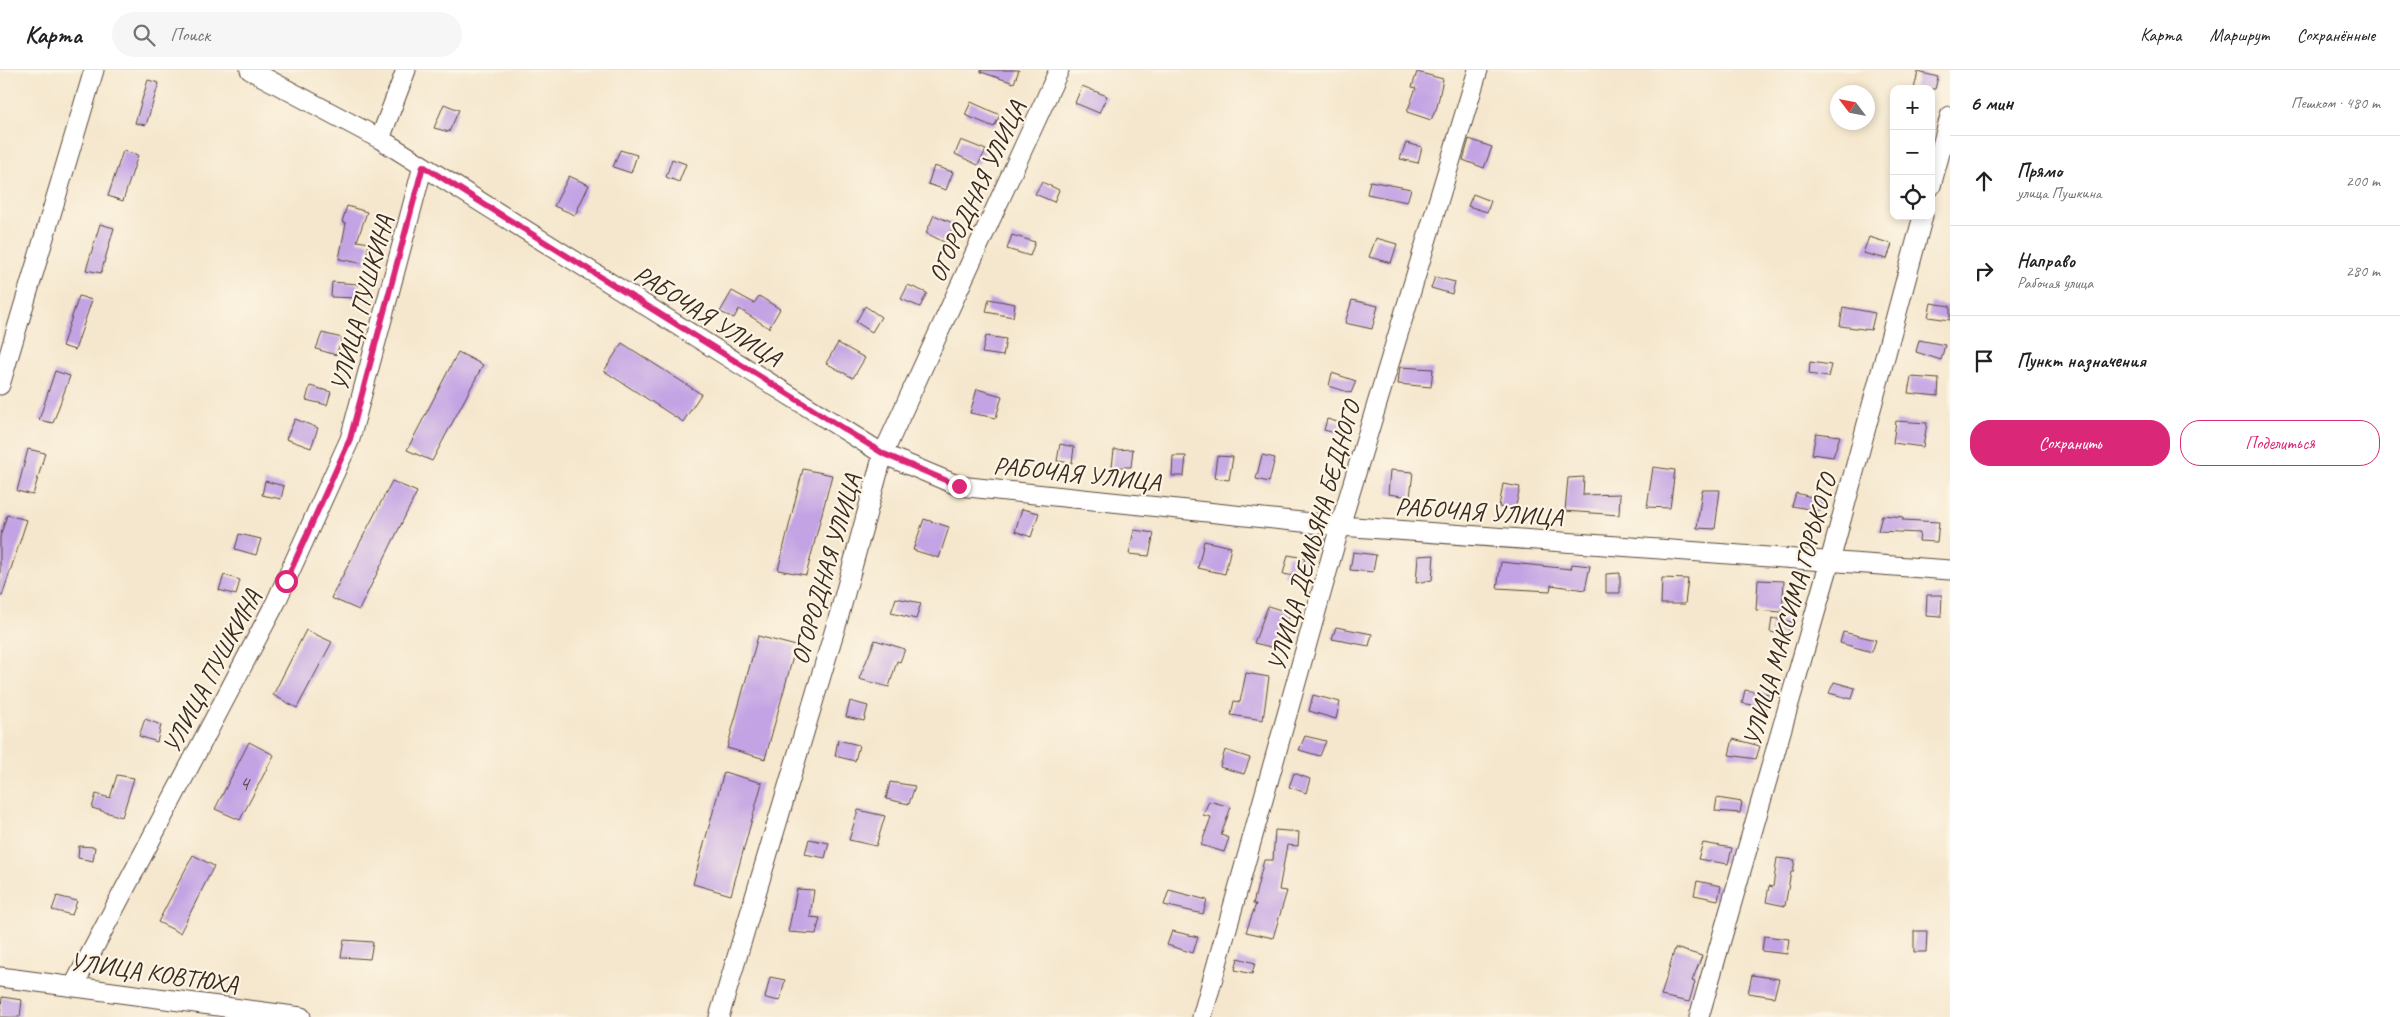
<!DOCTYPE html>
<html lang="ru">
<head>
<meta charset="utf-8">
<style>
	body { margin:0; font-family:Caveat,sans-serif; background:#f6f6f6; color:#202124 }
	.controls { position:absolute; right:15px; top:15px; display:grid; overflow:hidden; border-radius:10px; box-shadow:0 2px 8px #0003 }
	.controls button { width:45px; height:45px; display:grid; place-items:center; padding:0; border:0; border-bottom:1px solid #e0e0e0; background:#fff; color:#202124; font:25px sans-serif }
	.compass { position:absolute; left:1830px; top:15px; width:45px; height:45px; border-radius:50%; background:#fff; box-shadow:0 2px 8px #0003; rotate:302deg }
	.stop { position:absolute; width:15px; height:15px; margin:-11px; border:4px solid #db2777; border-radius:50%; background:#fff }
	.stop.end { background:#db2777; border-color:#fff; box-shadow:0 1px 5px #0008 }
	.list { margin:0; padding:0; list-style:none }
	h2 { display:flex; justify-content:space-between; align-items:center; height:65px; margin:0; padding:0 20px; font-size:21px }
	h2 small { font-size:16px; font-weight:400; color:#757577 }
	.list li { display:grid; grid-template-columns:32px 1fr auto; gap:15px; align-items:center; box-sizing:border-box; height:90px; padding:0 20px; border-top:1px solid #e0e0e0 }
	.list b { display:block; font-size:19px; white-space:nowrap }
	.list p { margin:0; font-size:16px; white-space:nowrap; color:#757577 }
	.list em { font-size:16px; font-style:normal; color:#757577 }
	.actions { display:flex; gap:10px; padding:15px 20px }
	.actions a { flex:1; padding:11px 0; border:1px solid #db2777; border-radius:20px; text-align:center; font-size:18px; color:#db2777 }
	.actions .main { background:#db2777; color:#fff }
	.icon { flex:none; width:28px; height:28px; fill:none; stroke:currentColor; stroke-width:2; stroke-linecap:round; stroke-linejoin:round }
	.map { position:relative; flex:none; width:1950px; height:947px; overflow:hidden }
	header { display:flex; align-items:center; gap:30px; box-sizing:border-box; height:70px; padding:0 25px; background:#fff; border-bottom:1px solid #e0e0e0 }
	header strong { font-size:24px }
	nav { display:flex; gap:28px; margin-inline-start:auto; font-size:18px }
	.search { width:350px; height:45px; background:#f6f6f6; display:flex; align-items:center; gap:12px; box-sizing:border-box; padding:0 18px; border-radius:28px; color:#757577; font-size:19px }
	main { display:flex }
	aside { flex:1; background:#fff }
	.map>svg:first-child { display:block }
</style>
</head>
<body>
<header>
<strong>Карта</strong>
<div class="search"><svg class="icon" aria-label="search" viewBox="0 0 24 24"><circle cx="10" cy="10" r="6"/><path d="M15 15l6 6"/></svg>Поиск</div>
<nav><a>Карта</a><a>Маршрут</a><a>Сохранённые</a></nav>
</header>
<main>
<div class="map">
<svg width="1950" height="947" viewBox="0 0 1950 947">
	<rect width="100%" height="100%" fill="#fcf5e5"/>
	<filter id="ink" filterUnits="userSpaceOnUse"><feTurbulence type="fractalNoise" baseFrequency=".02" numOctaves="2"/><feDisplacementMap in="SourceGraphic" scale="10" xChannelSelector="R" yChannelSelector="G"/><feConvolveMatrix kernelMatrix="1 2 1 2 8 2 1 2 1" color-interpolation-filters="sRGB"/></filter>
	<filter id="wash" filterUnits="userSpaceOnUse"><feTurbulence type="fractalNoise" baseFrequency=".0096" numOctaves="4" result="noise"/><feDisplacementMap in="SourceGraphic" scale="20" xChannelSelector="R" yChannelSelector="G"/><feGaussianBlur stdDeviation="1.12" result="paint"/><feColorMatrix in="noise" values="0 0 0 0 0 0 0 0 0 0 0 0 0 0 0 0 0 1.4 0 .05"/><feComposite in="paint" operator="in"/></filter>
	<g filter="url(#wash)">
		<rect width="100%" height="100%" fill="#f5e7cd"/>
		<g id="blocks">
			<!-- building -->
			<path fill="#c3a3e4" d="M 981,0 L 1019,0 L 1014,13 L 981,2 Z
				M 1417,2 L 1443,9 L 1437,37 L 1431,50 L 1407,42 L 1416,18 L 1412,17 Z
				M 1918,2 L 1938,7 L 1935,19 L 1914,19 Z
				M 148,10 L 159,13 L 146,55 L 135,53 Z
				M 1082,16 L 1107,26 L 1099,43 L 1075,33 Z
				M 971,32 L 1000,45 L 994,57 L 965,45 Z
				M 444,34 L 459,40 L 449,62 L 434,58 Z
				M 1469,69 L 1492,77 L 1484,98 L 1463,90 Z
				M 961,70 L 986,80 L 978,95 L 955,84 Z
				M 1406,73 L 1422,77 L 1418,93 L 1400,89 Z
				M 620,80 L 637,85 L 631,103 L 613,97 Z
				M 123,81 L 138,85 L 123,131 L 108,126 Z
				M 672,89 L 686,94 L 679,112 L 666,107 Z
				M 934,96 L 953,102 L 946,120 L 928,114 Z
				M 569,106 L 589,115 L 575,145 L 554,136 Z
				M 1370,111 L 1411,119 L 1407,132 L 1367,124 Z
				M 1042,112 L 1059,120 L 1054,132 L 1035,124 Z
				M 1473,124 L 1491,131 L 1487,142 L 1468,136 Z
				M 347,136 L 367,142 L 357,171 L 369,173 L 365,194 L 339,189 L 346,153 L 342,152 Z
				M 934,145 L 955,154 L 946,173 L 926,163 Z
				M 100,154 L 114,158 L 101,203 L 86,200 Z
				M 1012,165 L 1035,172 L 1030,186 L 1007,179 Z
				M 1869,167 L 1892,174 L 1887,189 L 1863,183 Z
				M 1376,168 L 1397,174 L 1391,193 L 1369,187 Z
				M 1435,207 L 1455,212 L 1452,224 L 1431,218 Z
				M 332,212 L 358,214 L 356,228 L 331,227 Z
				M 908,215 L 927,223 L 920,237 L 901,229 Z
				M 732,221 L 754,233 L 759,226 L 780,239 L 769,258 L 739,239 L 734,248 L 720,242 Z
				M 79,226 L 92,230 L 75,280 L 62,276 Z
				M 989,229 L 1015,234 L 1013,247 L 986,242 Z
				M 1352,230 L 1378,236 L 1372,259 L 1345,253 Z
				M 1931,233 L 1950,236 L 1950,250 L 1928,247 Z
				M 865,236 L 881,247 L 872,262 L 856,252 Z
				M 1843,237 L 1875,243 L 1871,260 L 1840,256 Z
				M 322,263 L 342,268 L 336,285 L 316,279 Z
				M 986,266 L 1006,269 L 1003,286 L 982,283 Z
				M 1919,270 L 1945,275 L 1941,290 L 1916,282 Z
				M 622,273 L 701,324 L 683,352 L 604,301 Z
				M 838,273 L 865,288 L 853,308 L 826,293 Z
				M 458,282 L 483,295 L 432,391 L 407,380 Z
				M 1810,292 L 1831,295 L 1828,307 L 1809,304 Z
				M 1400,297 L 1433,299 L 1431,317 L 1398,314 Z
				M 55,301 L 70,306 L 53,353 L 39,350 Z
				M 1332,303 L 1356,311 L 1351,323 L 1329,316 Z
				M 1911,307 L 1939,309 L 1938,326 L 1908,323 Z
				M 310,316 L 331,322 L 327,335 L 306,330 Z
				M 977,319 L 1002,326 L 996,348 L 970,343 Z
				M 295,349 L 318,358 L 311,378 L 286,369 Z
				M 1327,349 L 1341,353 L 1339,364 L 1324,360 Z
				M 1896,351 L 1927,353 L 1923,377 L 1893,373 Z
				M 1816,363 L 1840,366 L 1833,387 L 1812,384 Z
				M 1060,374 L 1074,377 L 1072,393 L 1057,391 Z
				M 28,379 L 45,383 L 33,425 L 17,421 Z
				M 1133,379 L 1131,397 L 1112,397 L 1114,380 Z
				M 1262,385 L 1275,388 L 1269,412 L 1256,409 Z
				M 1173,386 L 1186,386 L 1184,406 L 1172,406 Z
				M 1217,386 L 1233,387 L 1229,410 L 1214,408 Z
				M 1653,397 L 1675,400 L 1670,438 L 1647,437 Z
				M 803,399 L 832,405 L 806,505 L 778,500 Z
				M 1390,400 L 1413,402 L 1410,427 L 1388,424 Z
				M 1584,407 L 1583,425 L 1620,424 L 1619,445 L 1565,441 L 1568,408 Z
				M 265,411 L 284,416 L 281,429 L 262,425 Z
				M 392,411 L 417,422 L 359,540 L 331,528 Z
				M 1503,414 L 1520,417 L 1515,440 L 1499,437 Z
				M 1702,420 L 1720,420 L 1715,459 L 1697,458 Z
				M 1796,423 L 1823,430 L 1820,441 L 1792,436 Z
				M 1022,439 L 1039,443 L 1031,467 L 1015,461 Z
				M 7,445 L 27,450 L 2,526 L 0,526 L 0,467 Z
				M 1882,445 L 1903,447 L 1903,450 L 1939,452 L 1937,472 L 1919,471 L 1920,463 L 1878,461 Z
				M 924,449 L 949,457 L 939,488 L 913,480 Z
				M 1134,460 L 1154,463 L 1149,486 L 1129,484 Z
				M 239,464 L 261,469 L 256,485 L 235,479 Z
				M 1204,471 L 1231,477 L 1225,504 L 1198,498 Z
				M 1353,482 L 1376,485 L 1373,502 L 1350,500 Z
				M 1288,485 L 1305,488 L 1300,507 L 1283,504 Z
				M 1434,485 L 1432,510 L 1416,513 L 1418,486 Z
				M 1501,492 L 1571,499 L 1572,494 L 1590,496 L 1585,520 L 1551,515 L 1550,521 L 1497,518 Z
				M 1620,503 L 1620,523 L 1606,523 L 1606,504 Z
				M 224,505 L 240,510 L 236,525 L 219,520 Z
				M 1662,508 L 1688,509 L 1685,534 L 1661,534 Z
				M 1758,510 L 1784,511 L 1782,542 L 1756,540 Z
				M 1927,525 L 1942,525 L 1941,547 L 1926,546 Z
				M 896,528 L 921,533 L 916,549 L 891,543 Z
				M 1268,536 L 1290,543 L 1279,579 L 1254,573 Z
				M 1772,548 L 1792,552 L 1788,565 L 1770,562 Z
				M 1336,557 L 1372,564 L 1369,576 L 1332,569 Z
				M 306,560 L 332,572 L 297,638 L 273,625 Z
				M 1843,562 L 1876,570 L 1872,582 L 1840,573 Z
				M 758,566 L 796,576 L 765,689 L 727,678 Z
				M 875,570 L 905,579 L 900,592 L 897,591 L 889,617 L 859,609 Z
				M 1246,603 L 1269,607 L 1263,650 L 1231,645 L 1234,631 L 1240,632 Z
				M 1834,612 L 1855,618 L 1852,629 L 1829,623 Z
				M 1745,620 L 1769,624 L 1766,638 L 1742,633 Z
				M 1313,625 L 1340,632 L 1336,649 L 1309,641 Z
				M 850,631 L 868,636 L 864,651 L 846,647 Z
				M 145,649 L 161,655 L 157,672 L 139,666 Z
				M 1305,666 L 1326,671 L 1320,686 L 1299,680 Z
				M 1733,669 L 1760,676 L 1756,689 L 1729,685 Z
				M 838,670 L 859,675 L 855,691 L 835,686 Z
				M 249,672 L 274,685 L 240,750 L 215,739 Z
				M 1225,680 L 1250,688 L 1244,704 L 1220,697 Z
				M 724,702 L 762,713 L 731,825 L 693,814 Z
				M 1294,703 L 1310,709 L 1306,723 L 1289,717 Z
				M 117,705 L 134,708 L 122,747 L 92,738 L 96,724 L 110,728 Z
				M 890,712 L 915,716 L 909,734 L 886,729 Z
				M 1717,728 L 1742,732 L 1740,743 L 1715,741 Z
				M 1209,731 L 1231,737 L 1221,765 L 1229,768 L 1224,782 L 1201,775 L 1211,747 L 1203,745 Z
				M 858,740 L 885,746 L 876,776 L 849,770 Z
				M 1275,760 L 1299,762 L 1298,776 L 1287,775 L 1279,820 L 1287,821 L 1273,868 L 1246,862 L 1256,834 L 1253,834 L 1264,790 L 1273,790 Z
				M 809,769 L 829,773 L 825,788 L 805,784 Z
				M 1703,773 L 1732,778 L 1728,794 L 1698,789 Z
				M 79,776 L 95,777 L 93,791 L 78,788 Z
				M 193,785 L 214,796 L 180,863 L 158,852 Z
				M 1777,788 L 1795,790 L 1793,802 L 1791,802 L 1785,836 L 1766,832 L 1769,816 L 1773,817 Z
				M 1697,811 L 1721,816 L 1718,830 L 1694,825 Z
				M 797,819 L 814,820 L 810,847 L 820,848 L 816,864 L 788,862 Z
				M 1169,820 L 1207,830 L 1203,844 L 1164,835 Z
				M 57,826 L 77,831 L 72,845 L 52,840 Z
				M 1172,861 L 1198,867 L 1193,883 L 1167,875 Z
				M 1914,861 L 1927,861 L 1926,882 L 1914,882 Z
				M 1764,866 L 1789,869 L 1787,884 L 1762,881 Z
				M 344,870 L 373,872 L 370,889 L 341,887 Z
				M 1675,878 L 1702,886 L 1692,911 L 1695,912 L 1689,932 L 1661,926 Z
				M 1238,888 L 1255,893 L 1252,904 L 1235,900 Z
				M 1752,905 L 1779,909 L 1774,927 L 1748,923 Z
				M 770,907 L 785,910 L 780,931 L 765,928 Z
				M 2,927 L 22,930 L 20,947 L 0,947 Z"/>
		</g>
	</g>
	<g filter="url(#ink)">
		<use href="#blocks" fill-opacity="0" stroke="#574638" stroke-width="1"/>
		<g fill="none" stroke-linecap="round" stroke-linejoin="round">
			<defs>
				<path id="minor" d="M 250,0 L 380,69 L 883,384 L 959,416 L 1340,456 L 1950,500
					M 380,69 L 406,0
					M 1931,116 L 1950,46
					M 0,315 L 94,0
					M 0,907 L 301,947
					M 73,917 L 276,532 L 350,369 L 423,96
					M 719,947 L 838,549 L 883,384 L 1059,0
					M 1202,947 L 1340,456 L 1478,0
					M 1699,947 L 1830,491 L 1923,146"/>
			</defs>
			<!-- minor casing -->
			<use href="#minor" stroke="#574638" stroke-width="21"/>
			<!-- minor -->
			<use href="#minor" stroke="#fff" stroke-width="19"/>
		</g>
	</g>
	<g fill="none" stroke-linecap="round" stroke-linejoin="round" filter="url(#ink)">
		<!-- route -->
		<path stroke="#db2777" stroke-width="6" d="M 286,511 L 350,369 L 423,96 L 884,384 L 959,416"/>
	</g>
	<g text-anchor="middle" stroke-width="4.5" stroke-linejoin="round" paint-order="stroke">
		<!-- number labels -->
		<g font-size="22" fill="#5d4850">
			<text x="244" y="720">4</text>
		</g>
		<!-- street labels -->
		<g font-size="25" fill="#3b2a1e" stroke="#fcf5e5">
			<text transform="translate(976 121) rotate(-65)" y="9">ОГОРОДНАЯ УЛИЦА</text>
			<text transform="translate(361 233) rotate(-75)" y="9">УЛИЦА ПУШКИНА</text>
			<text transform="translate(708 245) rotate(32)" y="9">РАБОЧАЯ УЛИЦА</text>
			<text transform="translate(1077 403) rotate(6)" y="9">РАБОЧАЯ УЛИЦА</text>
			<text transform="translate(1479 441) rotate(4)" y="9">РАБОЧАЯ УЛИЦА</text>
			<text transform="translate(1313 466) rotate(-74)" y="9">УЛИЦА ДЕМЬЯНА БЕДНОГО</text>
			<text transform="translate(825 499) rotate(-74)" y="9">ОГОРОДНАЯ УЛИЦА</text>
			<text transform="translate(1789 540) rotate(-74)" y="9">УЛИЦА МАКСИМА ГОРЬКОГО</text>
			<text transform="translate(211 601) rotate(-62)" y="9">УЛИЦА ПУШКИНА</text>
			<text transform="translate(154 902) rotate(8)" y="9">УЛИЦА КОВТЮХА</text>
		</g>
	</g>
</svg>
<div class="controls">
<button>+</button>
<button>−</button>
<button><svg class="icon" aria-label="locate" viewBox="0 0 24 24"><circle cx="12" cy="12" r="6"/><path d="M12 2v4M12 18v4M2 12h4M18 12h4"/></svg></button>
</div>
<svg class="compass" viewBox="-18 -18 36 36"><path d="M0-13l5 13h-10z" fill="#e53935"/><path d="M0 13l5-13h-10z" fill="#757577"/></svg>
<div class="stop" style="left:286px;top:511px"></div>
<div class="stop end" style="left:959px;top:416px"></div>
</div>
<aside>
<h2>6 мин<small>Пешком · 480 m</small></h2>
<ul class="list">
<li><svg class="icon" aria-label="ahead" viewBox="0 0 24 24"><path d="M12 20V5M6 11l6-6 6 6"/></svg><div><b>Прямо</b><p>улица Пушкина</p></div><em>200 m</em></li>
<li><svg class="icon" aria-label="right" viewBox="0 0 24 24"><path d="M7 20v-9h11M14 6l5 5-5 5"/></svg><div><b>Направо</b><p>Рабочая улица</p></div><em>280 m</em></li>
<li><svg class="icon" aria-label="arrive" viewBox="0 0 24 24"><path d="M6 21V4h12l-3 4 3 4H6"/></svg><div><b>Пункт назначения</b></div></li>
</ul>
<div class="actions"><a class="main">Сохранить</a><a>Поделиться</a></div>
</aside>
</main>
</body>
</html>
